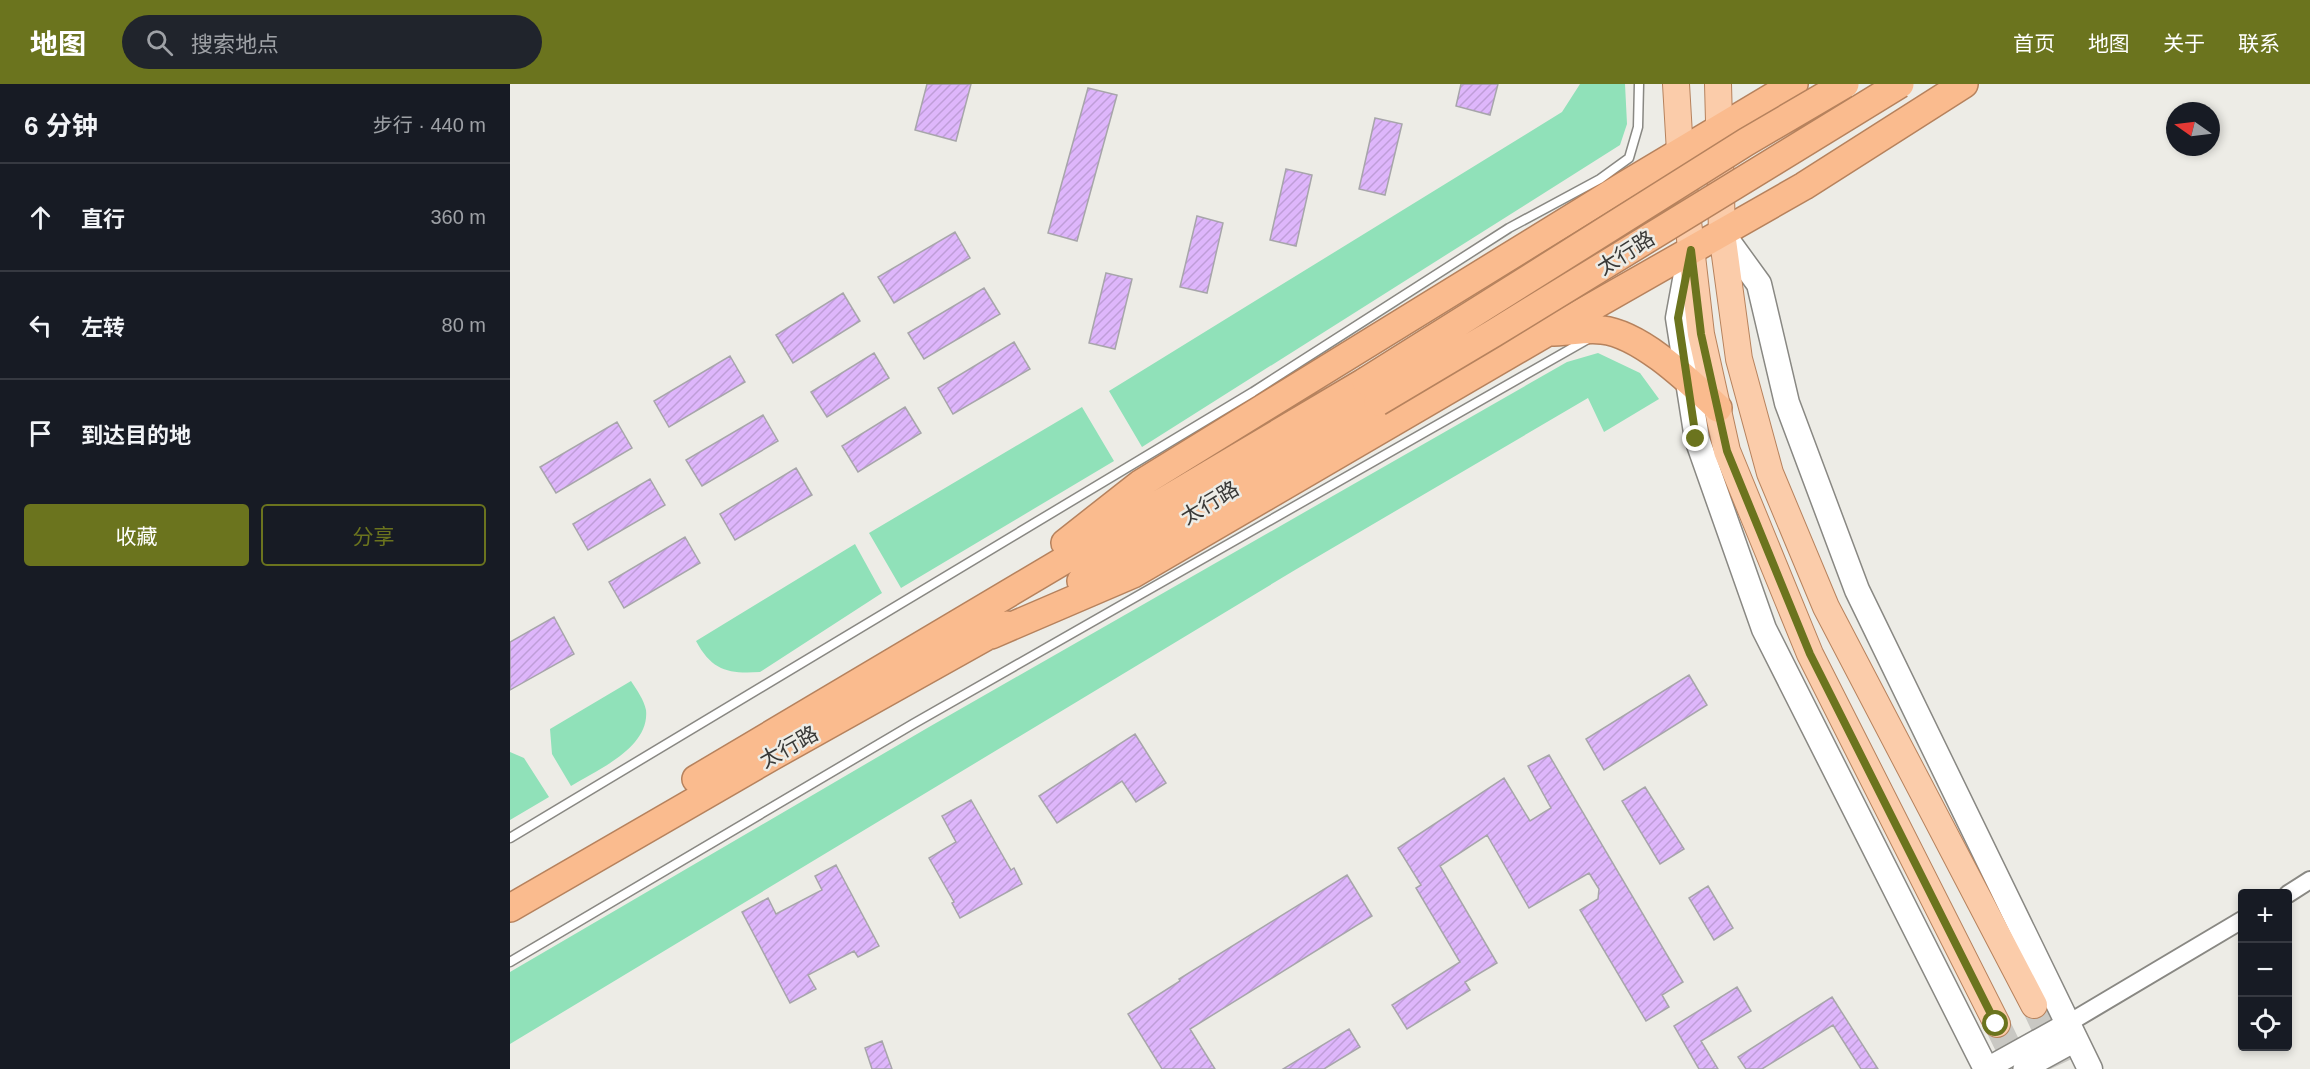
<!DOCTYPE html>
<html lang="zh">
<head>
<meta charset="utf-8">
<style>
	body { margin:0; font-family:Arial,"Noto Sans SC",sans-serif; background:#20242c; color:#f1f3f6 }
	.controls { position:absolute; right:18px; bottom:18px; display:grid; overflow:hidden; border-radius:6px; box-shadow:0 3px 9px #0003 }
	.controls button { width:54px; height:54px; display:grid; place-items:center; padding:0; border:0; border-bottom:2px solid #363941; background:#171b24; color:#f1f3f6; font:30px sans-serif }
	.compass { position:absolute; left:1656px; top:18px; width:54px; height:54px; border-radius:50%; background:#171b24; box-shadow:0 3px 9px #0003; rotate:284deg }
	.stop { position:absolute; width:18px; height:18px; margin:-14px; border:4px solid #6b741e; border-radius:50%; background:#fff }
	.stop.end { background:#6b741e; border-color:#fff; box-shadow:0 2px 6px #0008 }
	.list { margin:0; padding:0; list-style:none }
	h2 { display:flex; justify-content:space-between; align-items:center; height:78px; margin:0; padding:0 24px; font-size:26px }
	h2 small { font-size:20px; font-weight:400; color:#9ea1a6 }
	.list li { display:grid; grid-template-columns:39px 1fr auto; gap:18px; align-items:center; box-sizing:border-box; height:108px; padding:0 24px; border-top:2px solid #363941 }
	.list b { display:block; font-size:22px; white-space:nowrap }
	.list em { font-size:20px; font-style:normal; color:#9ea1a6 }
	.actions { display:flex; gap:12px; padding:18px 24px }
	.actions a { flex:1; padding:14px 0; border:2px solid #6b741e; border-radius:6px; text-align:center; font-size:21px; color:#6b741e }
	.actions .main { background:#6b741e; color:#fff }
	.icon { flex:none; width:33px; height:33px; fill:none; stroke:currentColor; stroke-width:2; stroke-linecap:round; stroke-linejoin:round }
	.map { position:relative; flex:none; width:1800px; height:985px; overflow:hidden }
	header { display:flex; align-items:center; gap:36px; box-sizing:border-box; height:84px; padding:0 30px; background:#6b741e; color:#fff }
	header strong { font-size:28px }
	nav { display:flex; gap:33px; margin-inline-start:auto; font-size:21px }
	.search { width:420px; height:54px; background:#20242c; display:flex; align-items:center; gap:15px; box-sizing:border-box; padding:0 21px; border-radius:33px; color:#9ea1a6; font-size:22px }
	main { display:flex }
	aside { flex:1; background:#171b24 }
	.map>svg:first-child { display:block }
</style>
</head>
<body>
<header>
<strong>地图</strong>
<div class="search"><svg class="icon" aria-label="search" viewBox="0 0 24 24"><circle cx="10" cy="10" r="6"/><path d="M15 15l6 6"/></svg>搜索地点</div>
<nav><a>首页</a><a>地图</a><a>关于</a><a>联系</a></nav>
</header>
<main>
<aside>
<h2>6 分钟<small>步行 · 440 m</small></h2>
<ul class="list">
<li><svg class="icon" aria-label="ahead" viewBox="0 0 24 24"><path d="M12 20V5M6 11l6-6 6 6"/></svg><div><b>直行</b></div><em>360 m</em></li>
<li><svg class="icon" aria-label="left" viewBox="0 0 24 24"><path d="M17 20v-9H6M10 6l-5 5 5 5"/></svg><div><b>左转</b></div><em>80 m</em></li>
<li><svg class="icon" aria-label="arrive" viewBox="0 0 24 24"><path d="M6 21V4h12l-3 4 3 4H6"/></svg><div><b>到达目的地</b></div></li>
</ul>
<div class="actions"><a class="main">收藏</a><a>分享</a></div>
</aside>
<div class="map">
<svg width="1800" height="985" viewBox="0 0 1800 985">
	<defs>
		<pattern id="building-hatch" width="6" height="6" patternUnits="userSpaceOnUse" patternTransform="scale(1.5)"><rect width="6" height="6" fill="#deb6fb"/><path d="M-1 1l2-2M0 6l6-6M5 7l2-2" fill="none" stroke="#bf9dd8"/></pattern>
	</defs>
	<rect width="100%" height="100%" fill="#edece6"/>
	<!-- garden -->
	<path fill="#90e1b9" d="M 1070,0 L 1115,0 L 1117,40 L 1110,61 L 632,363 L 599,307 L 1052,28 Z
		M 1088,269 L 1130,289 L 1149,315 L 1094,348 L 1078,314 L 785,486 L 0,960 L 0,888 L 419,643 L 1057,278 Z
		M 572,323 L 604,377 L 391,504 L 359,449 Z
		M 345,460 L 372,509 L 250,588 C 219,590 202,587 186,557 Z
		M 121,597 C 127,606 134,616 136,626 C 140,664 87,686 61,702 L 42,670 L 40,645 Z
		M 0,668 L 14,674 L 39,713 L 0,736 Z"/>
	<!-- building -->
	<path fill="url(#building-hatch)" stroke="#a7a5aa" stroke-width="1.5" d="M 417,0 L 461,0 L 446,57 L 405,46 Z
		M 951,0 L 988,0 L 980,31 L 946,22 Z
		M 578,4 L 607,11 L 567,157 L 538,149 Z
		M 865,34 L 892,40 L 875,111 L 849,105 Z
		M 776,85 L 802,91 L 786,162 L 760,156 Z
		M 687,132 L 713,139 L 697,209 L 670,203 Z
		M 445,148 L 460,174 L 384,219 L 368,193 Z
		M 596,189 L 622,195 L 605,265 L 579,259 Z
		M 474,204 L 490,230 L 414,275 L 398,249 Z
		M 333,209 L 350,237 L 283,279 L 266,251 Z
		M 504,258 L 520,285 L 443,330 L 428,304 Z
		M 364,269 L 379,294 L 317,333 L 301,308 Z
		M 220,272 L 235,298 L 159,343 L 144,317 Z
		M 395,323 L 411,349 L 348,388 L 332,362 Z
		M 253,331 L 268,357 L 192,402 L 176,376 Z
		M 107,338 L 122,364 L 46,409 L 30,383 Z
		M 286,384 L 302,411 L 225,456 L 210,430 Z
		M 140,395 L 155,421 L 78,466 L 63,440 Z
		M 175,453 L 190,479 L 114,524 L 99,498 Z
		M 44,533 L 64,570 L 0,606 L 0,558 Z
		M 1179,591 L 1197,621 L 1094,686 L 1076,655 Z
		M 625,650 L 656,699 L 626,718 L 612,697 L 547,739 L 529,712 Z
		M 1039,671 L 1173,898 L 1152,911 L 1159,923 L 1136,937 L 1070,826 L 1088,815 L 1089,805 L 1079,789 L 1019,824 L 977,751 L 930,782 L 987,879 L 955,898 L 960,906 L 897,945 L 882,921 L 950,878 L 906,804 L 911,801 L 888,764 L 994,694 L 1020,737 L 1041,724 L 1018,682 Z
		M 1135,703 L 1174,765 L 1150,780 L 1112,717 Z
		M 461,716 L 501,786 L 504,784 L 512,800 L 450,834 L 442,819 L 444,818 L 419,774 L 446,758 L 432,732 Z
		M 326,781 L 369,862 L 348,873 L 344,867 L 298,891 L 306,905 L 280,919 L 232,828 L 258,814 L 266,830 L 312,806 L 305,792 Z
		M 837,791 L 862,832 L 680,945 L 705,985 L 652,985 L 618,930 L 670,897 L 669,895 Z
		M 1198,802 L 1223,844 L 1204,856 L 1179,814 Z
		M 1227,903 L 1241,927 L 1191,957 L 1208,985 L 1189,985 L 1164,942 Z
		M 1322,913 L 1368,985 L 1351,985 L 1323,941 L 1252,985 L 1236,985 L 1228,973 Z
		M 839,945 L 850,963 L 814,985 L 773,985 Z
		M 372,957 L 382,985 L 362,985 L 355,964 Z"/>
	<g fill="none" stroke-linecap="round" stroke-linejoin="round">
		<!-- primary-tunnel -->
		<path stroke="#c9c8c3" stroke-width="26" stroke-dasharray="26 13" stroke-linecap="butt" d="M 1524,921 L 1554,985
			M 1487,940 L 1509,985"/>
		<defs>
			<path id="service" d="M 0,754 L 743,308 L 999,144 L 1090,95 L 1119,74 L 1128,43 L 1129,0
				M 0,878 L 403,640 L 1078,255"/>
			<path id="minor" d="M 1778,810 L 1800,796
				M 1557,940 L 1732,836"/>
			<path id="tertiary" d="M 1476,985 L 1557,940
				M 1514,985 L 1565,957"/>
			<path id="secondary" d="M 1212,149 L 1249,200 L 1277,319 L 1347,506 L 1580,985
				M 1179,174 L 1168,234 L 1187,355 L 1254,545 L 1476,985"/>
			<path id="primary" d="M 1166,0 L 1170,68 L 1191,250 L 1217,367 L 1300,570 L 1487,940
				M 1208,0 L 1212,149 L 1229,275 L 1260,389 L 1316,523 L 1524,921"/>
			<path id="trunk" d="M 1040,248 C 1057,248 1076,244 1092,246 C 1131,250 1180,298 1208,324
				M 555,459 L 630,400 L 1115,101 L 1284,0
				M 571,497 L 868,318
				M 481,551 L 623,490 L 1036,249 L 1294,102 L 1454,0
				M 186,695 L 856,297
				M 0,824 L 261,673 L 497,541"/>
		</defs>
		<!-- service casing -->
		<use href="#service" stroke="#898883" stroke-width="11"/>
		<!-- minor casing -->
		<use href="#minor" stroke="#898883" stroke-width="20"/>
		<!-- tertiary casing -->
		<use href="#tertiary" stroke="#898883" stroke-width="24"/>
		<!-- secondary casing -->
		<use href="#secondary" stroke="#898883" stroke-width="27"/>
		<!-- primary casing -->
		<use href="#primary" stroke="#b6825d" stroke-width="28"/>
		<!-- trunk casing -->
		<use href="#trunk" stroke="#b6825d" stroke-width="30"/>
		<!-- service -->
		<use href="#service" stroke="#fff" stroke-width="8"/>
		<!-- minor -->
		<use href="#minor" stroke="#fff" stroke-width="16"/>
		<!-- tertiary -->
		<use href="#tertiary" stroke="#fff" stroke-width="21"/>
		<!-- secondary -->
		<use href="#secondary" stroke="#fff" stroke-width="24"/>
		<!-- primary -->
		<use href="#primary" stroke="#fbccaa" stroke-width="26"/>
		<!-- trunk -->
		<use href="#trunk" stroke="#fabb8e" stroke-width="27"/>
		<defs>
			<path id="trunk-bridge" d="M 856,297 L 1236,58 L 1335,0
				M 868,318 L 984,249 L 1390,0"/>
		</defs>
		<!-- trunk-bridge casing -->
		<use href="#trunk-bridge" stroke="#b6825d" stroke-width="30" stroke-linecap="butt"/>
		<!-- trunk-bridge -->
		<use href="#trunk-bridge" stroke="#fabb8e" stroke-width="27"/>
	</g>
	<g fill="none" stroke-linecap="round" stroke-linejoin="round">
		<!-- route -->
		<path stroke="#6b741e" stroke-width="8" d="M 1186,355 L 1168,234 L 1181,166 L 1191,250 L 1217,367 L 1300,570 L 1486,940"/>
	</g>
	<g text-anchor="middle" stroke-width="5" stroke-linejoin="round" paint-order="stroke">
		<!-- street labels -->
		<g font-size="21" fill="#393937" stroke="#edece6">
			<text transform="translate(1116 169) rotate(-32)" y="7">太行路</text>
			<text transform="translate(700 419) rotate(-31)" y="7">太行路</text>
			<text transform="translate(279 663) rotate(-29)" y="7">太行路</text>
		</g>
	</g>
</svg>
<div class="controls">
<button>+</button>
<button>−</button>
<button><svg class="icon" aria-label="locate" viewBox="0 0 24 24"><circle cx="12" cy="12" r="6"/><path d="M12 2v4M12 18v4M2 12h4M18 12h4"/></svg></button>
</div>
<svg class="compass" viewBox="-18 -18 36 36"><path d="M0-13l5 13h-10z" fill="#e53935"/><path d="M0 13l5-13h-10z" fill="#9ea1a6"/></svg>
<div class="stop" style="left:1486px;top:940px"></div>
<div class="stop end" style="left:1186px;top:355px"></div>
</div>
</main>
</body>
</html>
